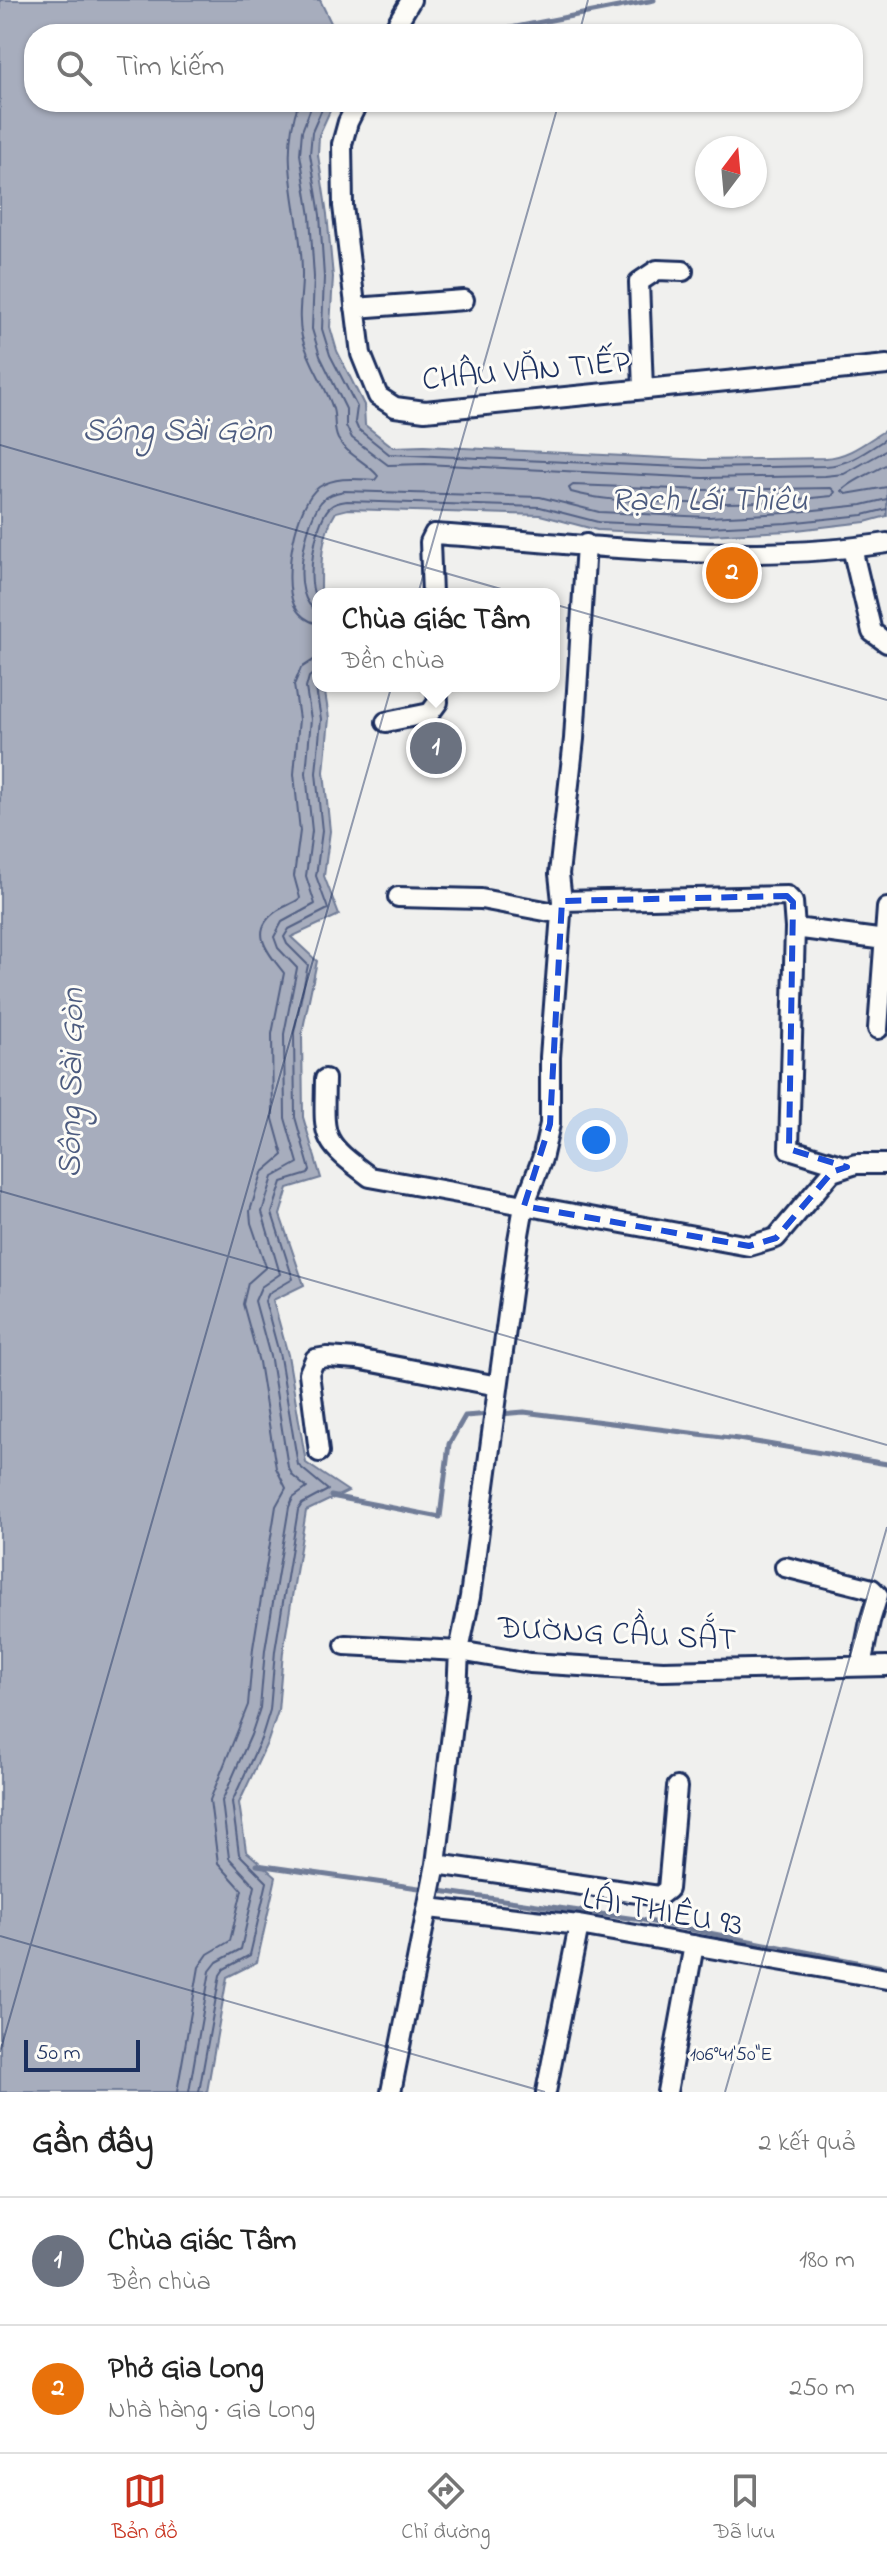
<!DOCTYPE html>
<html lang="vi">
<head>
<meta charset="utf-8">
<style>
  body { margin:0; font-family:"Indie Flower",sans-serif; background:#f6f6f6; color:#222 }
  .compass { position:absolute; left:695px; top:136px; width:72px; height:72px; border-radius:50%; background:#fff; box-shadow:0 2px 6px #0004; rotate:16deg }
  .scale { position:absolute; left:24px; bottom:20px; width:116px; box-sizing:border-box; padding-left:8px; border:4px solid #1b2f5e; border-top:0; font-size:22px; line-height:28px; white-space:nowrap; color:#1b2f5e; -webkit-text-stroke:6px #fdfcf7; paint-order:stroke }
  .you { position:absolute; left:596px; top:1140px; width:28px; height:28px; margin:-20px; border:6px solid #fff; border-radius:50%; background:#1a73e8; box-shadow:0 0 0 12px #1a73e833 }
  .badge { display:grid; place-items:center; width:52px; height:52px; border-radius:50%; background:#c8321e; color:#fff; font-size:26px; font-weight:700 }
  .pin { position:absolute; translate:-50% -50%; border:4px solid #fff; box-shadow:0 2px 8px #0006 }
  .popup { position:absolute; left:312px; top:588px; width:248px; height:104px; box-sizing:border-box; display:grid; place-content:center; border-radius:16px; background:#fff; filter:drop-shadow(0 2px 6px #0005); font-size:26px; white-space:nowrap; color:#767676 }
  .popup b { font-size:30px; color:#222 }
  .popup::after { content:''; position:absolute; left:50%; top:100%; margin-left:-16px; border:16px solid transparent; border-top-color:#fff }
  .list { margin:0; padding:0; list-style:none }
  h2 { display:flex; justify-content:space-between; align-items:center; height:104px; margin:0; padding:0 32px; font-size:34px }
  h2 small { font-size:26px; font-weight:400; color:#767676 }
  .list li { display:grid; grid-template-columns:52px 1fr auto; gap:24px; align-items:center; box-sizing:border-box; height:128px; padding:0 32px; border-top:2px solid #e0e0e0 }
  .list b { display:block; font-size:30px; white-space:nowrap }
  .list p { margin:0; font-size:26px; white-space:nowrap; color:#767676 }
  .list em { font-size:26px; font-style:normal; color:#767676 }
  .icon { flex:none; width:44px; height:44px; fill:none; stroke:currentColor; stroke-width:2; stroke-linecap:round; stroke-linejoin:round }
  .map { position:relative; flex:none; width:887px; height:2092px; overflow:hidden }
  .search { position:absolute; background:#fff; box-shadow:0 2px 6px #0004; left:24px; right:24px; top:24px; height:88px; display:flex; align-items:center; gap:20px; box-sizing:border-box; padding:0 28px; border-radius:32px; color:#767676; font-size:30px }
  .sheet { height:360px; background:#fff }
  nav { display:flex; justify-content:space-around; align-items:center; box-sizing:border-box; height:112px; border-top:2px solid #e0e0e0; background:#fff; font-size:22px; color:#767676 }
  nav a { display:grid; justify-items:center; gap:4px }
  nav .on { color:#c8321e }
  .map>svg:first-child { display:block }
  .water { fill:#a7adbd; stroke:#6f7b97; stroke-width:2 }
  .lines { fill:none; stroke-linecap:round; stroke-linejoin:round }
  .shore { stroke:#536184; stroke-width:2 }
  .stream { stroke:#6f7b97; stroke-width:5 }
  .minor-casing { stroke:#1b2f5e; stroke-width:24 }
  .minor { stroke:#fdfcf7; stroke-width:18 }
  .marked { fill:none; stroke:#1d4ed8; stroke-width:6; stroke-dasharray:16 10; stroke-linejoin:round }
  .ticks { fill:none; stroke:#1b2f5e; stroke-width:2; stroke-opacity:0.45 }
  .labels { text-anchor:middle; stroke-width:6; stroke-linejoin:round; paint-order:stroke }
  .street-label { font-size:32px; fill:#1b2f5e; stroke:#fdfcf7 }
  .water-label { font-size:34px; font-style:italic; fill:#4c5b7f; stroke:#fdfcf7 }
  .ticks-label { font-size:20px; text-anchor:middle; fill:#1b2f5e; stroke:#fdfcf7; stroke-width:6; stroke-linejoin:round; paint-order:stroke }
</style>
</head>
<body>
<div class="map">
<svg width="887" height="2092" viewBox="0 0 887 2092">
  <rect width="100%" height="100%" fill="#f0f0ee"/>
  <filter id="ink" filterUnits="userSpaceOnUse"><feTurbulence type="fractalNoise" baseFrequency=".0125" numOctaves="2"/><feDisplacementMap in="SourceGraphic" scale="16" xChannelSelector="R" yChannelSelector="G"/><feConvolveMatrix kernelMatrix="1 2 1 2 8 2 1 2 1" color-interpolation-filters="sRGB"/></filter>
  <g filter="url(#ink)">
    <path class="water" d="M0,0H320L332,25L355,34H34V102H334L319,135L318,155L327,214L333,277L330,327L337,351L364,405L365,425L393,447L424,446L704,460L825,458C849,457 867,441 887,429V516L865,522L788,531L708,535L597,530L540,515L348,509L336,512C320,537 321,565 321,594H318V686H324L329,718L324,772L330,831L324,876L339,915L291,937L317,961L302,1033L303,1117L321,1178L288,1188L280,1215L304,1285L273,1300L288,1355L306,1463L348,1491L306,1511L283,1652L278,1711L268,1741L239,1803L246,1851L276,1877L257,1962L227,1977L207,2092H0Z"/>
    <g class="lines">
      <path class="shore" d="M299,102C276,163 303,214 302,276C302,297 297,316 302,337C309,365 326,385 333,409C336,419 333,429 338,439C347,455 367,462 378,476L375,480C356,479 336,476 319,487C295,504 282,579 294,605C299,616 307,621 318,624
        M313,102L302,131L300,154L310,216L314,277L312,329L320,356L346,409V426L352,438L388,465L425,464L703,478L825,476L844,474L887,450
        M325,102L312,132L310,154L320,215L324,277L322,329L330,355L357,407L355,422L358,429L389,454L704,468L825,466C849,465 867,451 887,438
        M887,464C873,473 852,480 842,491L846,494L887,487
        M573,485L703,490L831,488L835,492L832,496C773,503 716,505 657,502C628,501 600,500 571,492L569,488Z
        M318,601C304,585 315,523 329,508C334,503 340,502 347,501L540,507L598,522L708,527L787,523L863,515L887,509
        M318,611C288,599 305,522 321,502C327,495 335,493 344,491L540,497L599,512L708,517L786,513L862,505L887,499
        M177,2092L199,1967L208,1954L230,1941L242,1890L218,1863L210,1800L248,1705L253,1648L276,1506L286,1488L276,1468L259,1362L243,1304L248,1283L266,1267L251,1223L250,1211L262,1173L283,1155L273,1119L272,1034L284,973C269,954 247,931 277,911C284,906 293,904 300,898L294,876L300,831L294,774L299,719L294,685L301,668L318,657
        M189,2092L210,1971L217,1962L241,1949L255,1886L229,1858L222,1801L251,1735L260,1708L265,1650L289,1507L293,1498L307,1488L293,1476L288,1467L271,1360L255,1301L261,1287L280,1274L262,1212L273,1177L298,1163L285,1118L284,1034L297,968L278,948L274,937L282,922L315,904L306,876L312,831L306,773L311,719L306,688L309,677L318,670
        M199,2092L220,1975L224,1969L250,1955L267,1882L239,1854L232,1802L261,1739L270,1710L275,1651L298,1510L302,1504L328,1490L298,1465L280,1357L265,1301L269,1293L293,1279L272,1213L282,1182L308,1174L310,1170L295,1117L294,1033L308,965L287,944L284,937L289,929L328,909L316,876L322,831L316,773L321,719L316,689L318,682"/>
      <path class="stream" d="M480,34L654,0
        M500,1414L524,1412L738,1439L887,1464
        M331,1496L440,1517L449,1444L465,1416L490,1414
        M257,1865L643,1920L887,1968"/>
      <g class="minor-casing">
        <path id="minor" d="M391,34L411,0
          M358,102L348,122L342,144L343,206L361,354L378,396L395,407L425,411L887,365
          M355,308L464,300
          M643,389L639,282L657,270L683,271
          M852,548L872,632L887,643
          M432,594L430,542L434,534C585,544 737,566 887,543
          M386,722L430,713L438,702L437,686
          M398,897L481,899L561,914
          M562,901L787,896L793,902L795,928L789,1149L847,1167L856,1164H887
          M795,928L885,940
          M878,1029L887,908
          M325,1079C324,1139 320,1140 370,1177L749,1246L776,1238L832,1172L847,1167
          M319,1452L309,1373L315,1359L327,1357L357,1359L498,1386
          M785,1567L872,1589L878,1595L870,1621L861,1666
          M345,1645L459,1651L530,1663L663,1671L887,1666
          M436,1864L659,1896L668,1889L677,1787
          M429,1908L579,1925L887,1979
          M391,2092L436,1864L457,1693L459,1651L470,1597L518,1240L524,1206L542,1159L550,1124V1057L562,901L559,874L574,739L586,544
          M546,2092L579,1925
          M667,2092L694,1945"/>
      </g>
      <use href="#minor" class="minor"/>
    </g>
  </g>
  <path class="marked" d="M787,896L793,902L789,1149L847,1167L832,1172L776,1238L749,1246L524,1206L550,1124L562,901Z"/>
  <path class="ticks" d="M579,34L588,0M0,445L887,700M0,1191L887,1445M0,1936L545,2092M0,2052L559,102M725,2092L887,1527"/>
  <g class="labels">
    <g class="street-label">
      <text transform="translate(526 369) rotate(-5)" y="11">CHÂU VĂN TIẾP</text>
      <text transform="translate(617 1632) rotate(3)" y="11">ĐƯỜNG CẦU SẮT</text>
      <text transform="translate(663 1910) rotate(10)" y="11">LÁI THIÊU 93</text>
    </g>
    <g class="water-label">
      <text x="177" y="440">Sông Sài Gòn</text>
      <text x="709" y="510">Rạch Lái Thiêu</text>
      <text transform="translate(69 1083) rotate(-89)" y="12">Sông Sài Gòn</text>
    </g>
  </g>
  <g class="ticks-label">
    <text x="731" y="2060">106°41'50"E</text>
  </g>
</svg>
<svg class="compass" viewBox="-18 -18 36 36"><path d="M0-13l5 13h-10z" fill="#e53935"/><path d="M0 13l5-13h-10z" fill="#767676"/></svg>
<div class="scale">50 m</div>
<div class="you"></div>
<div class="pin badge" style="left:436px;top:748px;background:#6b7280">1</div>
<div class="popup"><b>Chùa Giác Tâm</b>Đền chùa</div>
<div class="pin badge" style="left:732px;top:573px;background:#e8710a">2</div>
<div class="search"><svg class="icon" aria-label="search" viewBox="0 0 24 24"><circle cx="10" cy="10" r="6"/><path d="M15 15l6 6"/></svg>Tìm kiếm</div>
</div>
<section class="sheet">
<h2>Gần đây<small>2 kết quả</small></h2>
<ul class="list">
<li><span class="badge" style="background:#6b7280">1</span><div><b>Chùa Giác Tâm</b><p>Đền chùa</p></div><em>180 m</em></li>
<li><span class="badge" style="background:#e8710a">2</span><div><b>Phở Gia Long</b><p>Nhà hàng · Gia Long</p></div><em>250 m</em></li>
</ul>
</section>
<nav>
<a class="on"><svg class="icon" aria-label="map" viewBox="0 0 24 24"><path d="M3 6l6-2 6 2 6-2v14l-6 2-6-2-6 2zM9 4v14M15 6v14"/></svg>Bản đồ</a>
<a><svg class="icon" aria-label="directions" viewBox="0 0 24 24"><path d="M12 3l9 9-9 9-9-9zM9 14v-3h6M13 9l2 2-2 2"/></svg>Chỉ đường</a>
<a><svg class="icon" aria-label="saved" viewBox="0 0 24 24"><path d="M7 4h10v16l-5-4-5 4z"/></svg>Đã lưu</a>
</nav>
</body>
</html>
